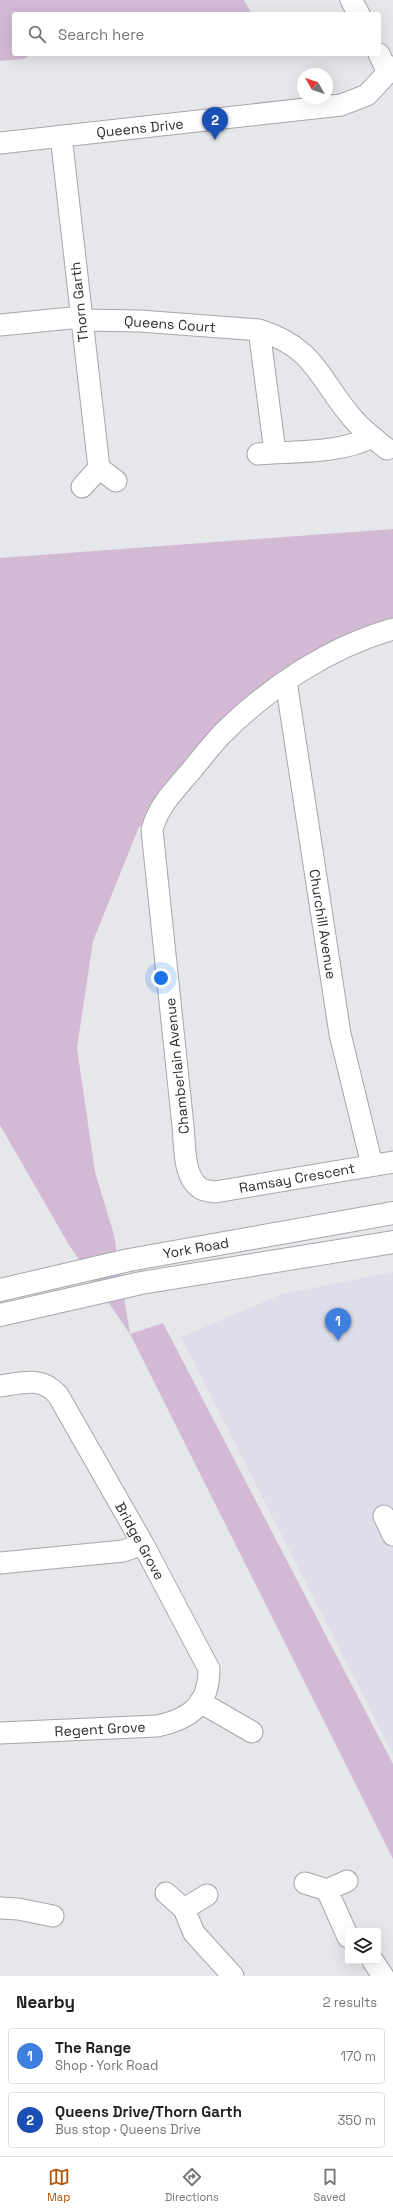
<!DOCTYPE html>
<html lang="en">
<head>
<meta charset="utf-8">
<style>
  body { margin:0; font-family:"Space Grotesk",sans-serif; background:#f2f2f2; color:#202124 }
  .controls { position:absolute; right:12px; bottom:12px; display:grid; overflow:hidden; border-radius:4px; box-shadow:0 4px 16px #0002 }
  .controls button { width:36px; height:36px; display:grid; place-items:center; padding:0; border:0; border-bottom:1px solid #e0e0e0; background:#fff; color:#202124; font:20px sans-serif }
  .compass { position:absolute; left:297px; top:68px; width:36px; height:36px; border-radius:50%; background:#fff; box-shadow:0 4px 16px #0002; rotate:310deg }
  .you { position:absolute; left:161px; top:978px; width:14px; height:14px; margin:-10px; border:3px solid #fff; border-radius:50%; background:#1a73e8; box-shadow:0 0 0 6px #1a73e833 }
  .badge { display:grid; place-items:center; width:26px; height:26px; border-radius:50%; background:#b45309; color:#fff; font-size:13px; font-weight:700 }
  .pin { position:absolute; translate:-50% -33px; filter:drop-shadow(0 1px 2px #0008) }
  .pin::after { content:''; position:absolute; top:21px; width:14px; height:12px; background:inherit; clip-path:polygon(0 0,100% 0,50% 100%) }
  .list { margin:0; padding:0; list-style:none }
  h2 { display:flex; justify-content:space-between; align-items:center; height:52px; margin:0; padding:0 16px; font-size:17px }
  h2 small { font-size:13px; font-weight:400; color:#757577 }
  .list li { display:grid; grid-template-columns:26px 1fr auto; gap:12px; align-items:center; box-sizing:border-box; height:56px; margin:0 8px 8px; padding:0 8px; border:1px solid #e0e0e0; border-radius:4px }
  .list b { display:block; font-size:15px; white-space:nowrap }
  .list p { margin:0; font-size:13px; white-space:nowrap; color:#757577 }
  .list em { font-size:13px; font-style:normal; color:#757577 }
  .icon { flex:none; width:22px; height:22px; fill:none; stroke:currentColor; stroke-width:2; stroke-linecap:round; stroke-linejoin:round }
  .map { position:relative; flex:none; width:393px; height:1976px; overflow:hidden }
  .search { position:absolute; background:#fff; box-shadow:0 4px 16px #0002; left:12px; right:12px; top:12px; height:44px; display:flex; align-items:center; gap:10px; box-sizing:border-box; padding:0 14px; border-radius:4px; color:#757577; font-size:15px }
  .sheet { height:180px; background:#fff }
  nav { display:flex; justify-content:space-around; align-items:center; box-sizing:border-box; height:56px; border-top:1px solid #e0e0e0; background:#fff; font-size:11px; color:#757577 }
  nav a { display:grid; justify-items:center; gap:2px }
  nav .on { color:#b45309 }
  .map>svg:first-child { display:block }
  .built { fill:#dedeea }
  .green { fill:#d3bad4 }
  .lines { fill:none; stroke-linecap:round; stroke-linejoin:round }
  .minor-casing { stroke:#a6a6ab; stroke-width:23 }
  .highway-casing { stroke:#a6a6ab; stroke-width:24 }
  .minor { stroke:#fff; stroke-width:21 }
  .highway { stroke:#fff; stroke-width:22 }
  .labels { text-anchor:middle; stroke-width:3; stroke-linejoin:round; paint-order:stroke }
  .street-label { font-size:14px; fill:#2d2d2f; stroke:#fff }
</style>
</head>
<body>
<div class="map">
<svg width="393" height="1976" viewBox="0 0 393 1976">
  <rect width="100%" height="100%" fill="#e6e7eb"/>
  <path class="built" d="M393,1272V1754L181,1337L282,1294Z"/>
  <path class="green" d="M0,0H244L252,14H14V54H31L24,59L0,61Z
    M393,529V632L286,681L155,816L139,827L93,941L77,1048L95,1172L114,1235L130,1334L163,1323L393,1764V1859L130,1334L69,1245L0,1125V558Z"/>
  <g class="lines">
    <g class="minor-casing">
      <path id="minor" d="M351,0L359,14
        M379,54L388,73
        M61,136L99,468
        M0,143L341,105L367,95L393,67
        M81,320L140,321L259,330C317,348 319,381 355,421C364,431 376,440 387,449
        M0,325L81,317
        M259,330L275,452
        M258,454C295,451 338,454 372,437
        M82,487L99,468L116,481
        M393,629C329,647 268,688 221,735C210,747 200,760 190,772C175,790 158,806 152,830L183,1126C185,1145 183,1177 200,1188C204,1191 210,1191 215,1192L393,1162
        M286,681L340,1034L372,1165
        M0,1386C23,1383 42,1376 58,1395L143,1544L209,1669C209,1705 190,1719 157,1726L0,1733
        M384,1516L393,1535
        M0,1563L123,1551L143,1544
        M200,1702L252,1732
        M305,1883L327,1890L347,1881
        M327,1890L348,1937
        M166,1893L184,1909L194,1933L233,1976
        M0,1908L18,1909L53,1916
        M184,1909L207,1895
        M373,1961L383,1976"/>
    </g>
    <g class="highway-casing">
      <path id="highway" d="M0,1290L129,1260L393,1213
        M0,1315L141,1283L393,1242"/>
    </g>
    <use href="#minor" class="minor"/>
    <use href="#highway" class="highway"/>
  </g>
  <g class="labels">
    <g class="street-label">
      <text transform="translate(140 128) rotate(-6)" y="5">Queens Drive</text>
      <text transform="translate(79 302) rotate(-96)" y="5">Thorn Garth</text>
      <text transform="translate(170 324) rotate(4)" y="5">Queens Court</text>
      <text transform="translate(323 924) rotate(81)" y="5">Churchill Avenue</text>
      <text transform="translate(177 1066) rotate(-96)" y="5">Chamberlain Avenue</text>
      <text transform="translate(297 1178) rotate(-10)" y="5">Ramsay Crescent</text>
      <text transform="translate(196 1248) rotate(-10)" y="5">York Road</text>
      <text transform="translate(140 1541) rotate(61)" y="5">Bridge Grove</text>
      <text transform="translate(100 1729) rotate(-3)" y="5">Regent Grove</text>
    </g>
  </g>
</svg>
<div class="controls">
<button><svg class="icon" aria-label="layers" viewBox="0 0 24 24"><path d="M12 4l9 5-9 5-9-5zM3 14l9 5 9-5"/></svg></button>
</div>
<svg class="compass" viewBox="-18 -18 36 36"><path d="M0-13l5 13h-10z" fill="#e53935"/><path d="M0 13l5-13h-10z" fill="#757577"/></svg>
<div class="you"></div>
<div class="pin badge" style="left:338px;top:1341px;background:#3f7fe0">1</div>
<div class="pin badge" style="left:215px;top:140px;background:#1a4fb4">2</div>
<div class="search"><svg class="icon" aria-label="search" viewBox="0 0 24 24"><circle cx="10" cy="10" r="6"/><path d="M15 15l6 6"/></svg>Search here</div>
</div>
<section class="sheet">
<h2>Nearby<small>2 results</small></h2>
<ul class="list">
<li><span class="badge" style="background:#3f7fe0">1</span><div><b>The Range</b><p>Shop · York Road</p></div><em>170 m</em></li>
<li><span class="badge" style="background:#1a4fb4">2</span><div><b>Queens Drive/Thorn Garth</b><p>Bus stop · Queens Drive</p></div><em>350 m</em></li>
</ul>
</section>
<nav>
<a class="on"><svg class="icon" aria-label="map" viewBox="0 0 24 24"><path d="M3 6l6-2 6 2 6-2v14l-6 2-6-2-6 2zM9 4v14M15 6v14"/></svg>Map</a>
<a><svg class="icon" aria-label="directions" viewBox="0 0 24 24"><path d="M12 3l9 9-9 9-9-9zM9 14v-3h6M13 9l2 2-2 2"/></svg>Directions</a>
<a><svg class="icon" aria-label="saved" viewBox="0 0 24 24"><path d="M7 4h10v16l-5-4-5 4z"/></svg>Saved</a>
</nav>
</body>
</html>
